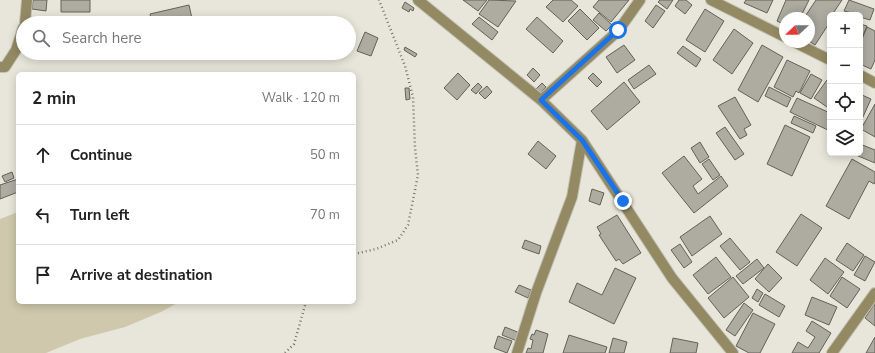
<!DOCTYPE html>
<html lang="en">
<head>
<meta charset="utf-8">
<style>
  body { margin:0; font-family:"Nunito Sans",sans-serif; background:#f6f6f6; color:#222 }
  .controls { position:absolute; right:12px; top:12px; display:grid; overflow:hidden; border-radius:6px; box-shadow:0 2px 10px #0003 }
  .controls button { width:36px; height:36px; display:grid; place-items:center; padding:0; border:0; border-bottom:1px solid #e0e0e0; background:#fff; color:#222; font:20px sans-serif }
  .compass { position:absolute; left:779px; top:12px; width:36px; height:36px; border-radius:50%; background:#fff; box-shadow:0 2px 10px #0003; rotate:248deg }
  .stop { position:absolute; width:12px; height:12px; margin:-9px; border:3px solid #1a73e8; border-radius:50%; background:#fff }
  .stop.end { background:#1a73e8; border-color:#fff; box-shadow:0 1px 4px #0008 }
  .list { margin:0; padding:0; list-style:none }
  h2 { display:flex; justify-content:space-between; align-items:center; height:52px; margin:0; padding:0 16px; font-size:17px }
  h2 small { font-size:13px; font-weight:400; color:#767676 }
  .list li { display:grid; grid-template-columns:26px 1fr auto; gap:12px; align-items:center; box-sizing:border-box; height:60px; padding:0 16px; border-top:1px solid #e0e0e0 }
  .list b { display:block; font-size:15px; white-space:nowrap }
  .list em { font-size:13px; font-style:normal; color:#767676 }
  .icon { flex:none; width:22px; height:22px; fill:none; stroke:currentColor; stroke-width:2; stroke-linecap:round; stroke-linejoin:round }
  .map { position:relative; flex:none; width:875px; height:353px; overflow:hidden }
  .search { position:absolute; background:#fff; box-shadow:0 2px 10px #0003; left:16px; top:16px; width:340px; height:44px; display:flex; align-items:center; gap:10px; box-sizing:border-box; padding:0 14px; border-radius:22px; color:#767676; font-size:15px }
  .panel { position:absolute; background:#fff; box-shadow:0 2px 10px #0003; left:16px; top:72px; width:340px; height:232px; border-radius:6px }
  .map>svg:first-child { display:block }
  .green { fill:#cfc8ac }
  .building { fill:#aeaca1; stroke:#646258 }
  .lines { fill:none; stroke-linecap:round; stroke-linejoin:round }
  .minor-casing { stroke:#c3c1b6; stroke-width:12 }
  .path { stroke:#76756d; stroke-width:2.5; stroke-dasharray:1 3; stroke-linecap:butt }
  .minor { stroke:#938a63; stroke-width:10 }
  .route { stroke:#1a73e8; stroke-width:5 }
</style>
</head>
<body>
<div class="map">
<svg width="875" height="353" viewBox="0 0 875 353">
  <rect width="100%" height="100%" fill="#e8e6da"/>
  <path class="green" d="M18,212V302H179L161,312L125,327L80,339L46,353H0V219Z"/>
  <path class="building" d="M33,0H47L46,11L32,9Z
    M61,0H90V12H61Z
    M463,0H487L478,11Z
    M489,0L516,1L498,27L479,14Z
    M553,0H571L578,6L563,22L546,7Z
    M599,0H629L611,22L593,7Z
    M660,0H673L667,9L658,2Z
    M679,0H686L692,5L685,14L675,6Z
    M746,0H773L767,13L744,3Z
    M786,0H809L800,18H785V25L777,21Z
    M816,0H842L834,12L836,13L835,15H830V22L815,45L809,41V18H804Z
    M849,0L874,9L870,20L860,17V15L844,11Z
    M405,2L414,8L413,11L410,9L409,12L402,8Z
    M189,5L193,23H152L150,14Z
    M656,5L665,11L653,28L645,21Z
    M580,9L599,28L587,40L568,21Z
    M705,9L724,21L705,52L686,40Z
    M599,13L612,25L606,31L593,20Z
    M479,17L498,32L492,40L472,24Z
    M537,17L563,41L553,53L526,29Z
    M860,24L867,26L862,38L860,37Z
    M867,27L875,31V60L871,69L860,64V44Z
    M734,29L753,43L732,74L713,60Z
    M365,32L378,38L371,56L357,51Z
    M624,45L635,60L617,73L606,57Z
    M762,45L783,57L758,102L738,90Z
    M683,46L701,59L696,67L677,53Z
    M405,47L417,54L415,57L404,50Z
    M787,60L810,71L799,93L796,91L793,97L774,87Z
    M649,65L656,74L634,89L628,80Z
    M533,68L540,75L534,82L527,75Z
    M458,73L470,85L457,100L444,88Z
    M593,73L602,82L597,87L588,78Z
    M811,74L822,80L811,99L800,93Z
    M827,80L830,82V109L814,98Z
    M624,82L640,102L607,130L591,111Z
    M478,83L482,87L476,94L471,90Z
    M542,83L546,87L539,94L535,90Z
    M487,86L492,92L485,99L479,93Z
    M769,87L791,98L787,107L765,96Z
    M405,88H409L410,99L406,100Z
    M862,95L871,99L862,119L860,118V99Z
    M735,97L751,125L744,129L747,135L740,139L718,106Z
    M797,98L830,113V131L790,112Z
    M875,104V137L861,129Z
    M794,116L816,126L813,133L791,123Z
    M785,125L810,137L792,176L767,164Z
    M725,127L744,154L735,160L716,133Z
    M538,141L556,156L546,169L528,154Z
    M700,142L709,157L700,163L691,148Z
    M860,144L875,150V163L851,153H860Z
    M684,156L702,179L693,186L698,194L721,176L728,186L694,213L662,173Z
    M709,159L720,175L713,180L702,164Z
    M852,159L875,172V182L874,184L869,181L849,219L826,206Z
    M12,172L14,178L5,182L2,176Z
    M18,179V192L0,199V185Z
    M592,189L604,193L600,205L589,201Z
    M801,214L822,228L797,266L776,252Z
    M617,215L641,253L623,264L619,259L616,261L599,235L601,234L597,227Z
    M710,216L722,234L692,256L680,237Z
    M730,238L750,262L740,270L720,246Z
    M525,240L541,246L539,254L522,248Z
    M847,243L864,255L853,271L836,260Z
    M680,244L692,262L684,268L671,250Z
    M865,256L875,262L865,281L854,275Z
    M716,257L731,277L708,294L693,275Z
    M825,258L844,272L828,294L810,280Z
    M757,259L764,268L743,284L736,276Z
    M768,264L782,278L769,292L755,279Z
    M615,268L636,278L614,324L569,302L577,283L602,295Z
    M733,277L749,297L724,318L708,298Z
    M842,277L860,289L847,308L830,296Z
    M519,285L531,290L528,298L515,292Z
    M757,289L763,293L758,302L752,298Z
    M765,294L785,306L779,317L759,305Z
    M812,297L837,307L829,325L805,315Z
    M744,303L753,310L735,336L726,330Z
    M875,303V326L865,318Z
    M753,313L775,324L760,353H749L736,346Z
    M812,321L831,333L819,353H792L798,342L808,348L815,337L806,331Z
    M505,327L520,333L517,341L502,335Z
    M536,330L548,334L543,353H526L528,348L531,349L533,340L530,339L532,334L534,335Z
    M569,335L607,347L605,353H563Z
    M498,336L512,341L507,353L494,348Z
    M875,337V353H866Z
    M613,338L627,342L624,353H609Z
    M673,338L698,343L696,353H670Z"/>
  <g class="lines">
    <g class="minor-casing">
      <path id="minor" d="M418,0L541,100L582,140L672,278L733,353
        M711,0L785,37
        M25,23L27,0
        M794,42L830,60
        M0,67H5L16,50L23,28
        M860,75L875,83
        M541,100L618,31L640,0
        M517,353L536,293L572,197L582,140
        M832,353L875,293"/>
    </g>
    <path class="path" d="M354,254L376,249L398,240L408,225L418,175L415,148L413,97L405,66L379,0
      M285,353L294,344L306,302"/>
    <use href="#minor" class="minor"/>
  </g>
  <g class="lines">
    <path class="route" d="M618,30L541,100L582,140L623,201"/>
  </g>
</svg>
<div class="controls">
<button>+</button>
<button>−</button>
<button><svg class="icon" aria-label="locate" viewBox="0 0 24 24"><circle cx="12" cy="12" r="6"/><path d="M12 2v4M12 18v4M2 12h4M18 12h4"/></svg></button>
<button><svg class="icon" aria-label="layers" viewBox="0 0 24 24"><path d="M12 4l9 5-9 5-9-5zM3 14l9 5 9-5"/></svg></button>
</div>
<svg class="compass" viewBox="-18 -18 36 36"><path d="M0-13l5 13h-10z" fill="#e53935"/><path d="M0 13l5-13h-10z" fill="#767676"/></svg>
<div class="stop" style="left:618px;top:30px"></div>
<div class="stop end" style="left:623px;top:201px"></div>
<div class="search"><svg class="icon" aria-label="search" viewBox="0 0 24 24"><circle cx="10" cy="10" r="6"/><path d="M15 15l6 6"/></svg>Search here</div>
<section class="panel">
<h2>2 min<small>Walk · 120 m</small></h2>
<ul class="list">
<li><svg class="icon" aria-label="ahead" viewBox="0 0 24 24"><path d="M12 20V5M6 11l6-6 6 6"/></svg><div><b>Continue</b></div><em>50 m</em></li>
<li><svg class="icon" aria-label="left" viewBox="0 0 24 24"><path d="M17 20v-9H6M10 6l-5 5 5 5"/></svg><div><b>Turn left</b></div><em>70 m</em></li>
<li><svg class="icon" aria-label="arrive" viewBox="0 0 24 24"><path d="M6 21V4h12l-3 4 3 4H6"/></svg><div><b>Arrive at destination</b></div></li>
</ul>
</section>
</div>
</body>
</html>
